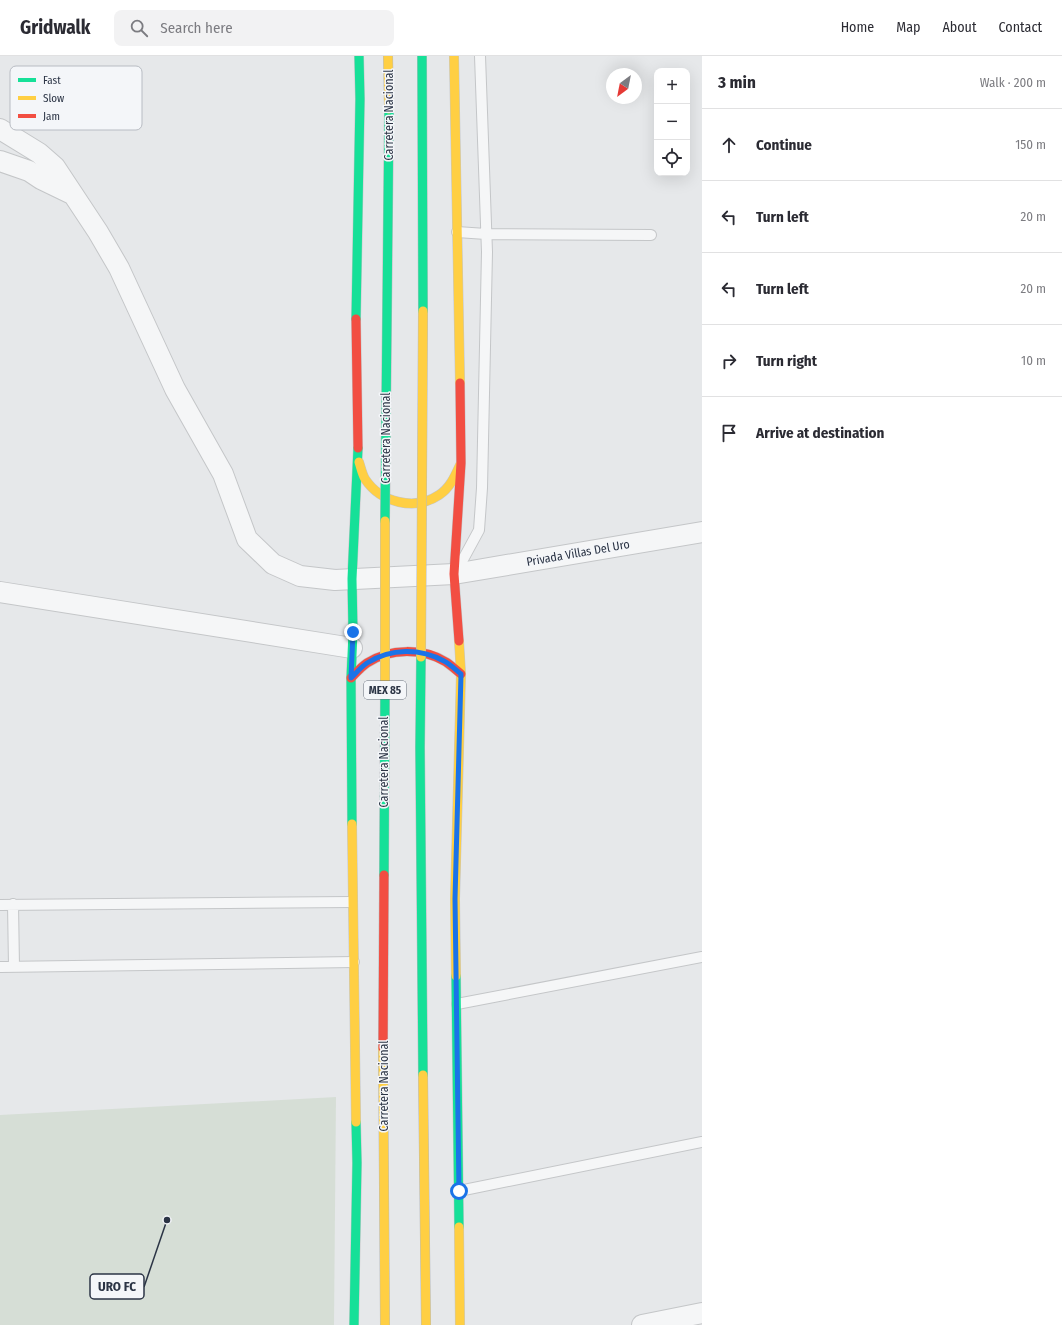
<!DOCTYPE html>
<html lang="en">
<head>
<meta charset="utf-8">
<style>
  body { margin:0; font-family:"Fira Sans Condensed",sans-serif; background:#f2f2f3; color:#2b2b33 }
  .controls { position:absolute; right:12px; top:12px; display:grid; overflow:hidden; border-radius:8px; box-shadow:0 4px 16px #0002 }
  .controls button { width:36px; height:36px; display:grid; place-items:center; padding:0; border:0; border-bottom:1px solid #e1e1e2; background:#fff; color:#2b2b33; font:20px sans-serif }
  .compass { position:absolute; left:606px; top:12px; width:36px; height:36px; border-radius:50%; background:#fff; box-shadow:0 4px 16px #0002; rotate:212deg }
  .stop { position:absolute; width:12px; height:12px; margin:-9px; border:3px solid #1a73e8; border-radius:50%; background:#fff }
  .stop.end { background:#1a73e8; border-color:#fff; box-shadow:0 1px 4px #0008 }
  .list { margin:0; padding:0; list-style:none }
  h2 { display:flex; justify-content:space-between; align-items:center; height:52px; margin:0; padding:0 16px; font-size:17px }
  h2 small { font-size:13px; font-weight:400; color:#7c7c81 }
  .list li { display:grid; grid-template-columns:26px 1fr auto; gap:12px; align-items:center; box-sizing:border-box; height:72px; padding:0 16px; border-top:1px solid #e1e1e2 }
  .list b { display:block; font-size:15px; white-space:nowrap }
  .list em { font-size:13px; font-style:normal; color:#7c7c81 }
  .icon { flex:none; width:22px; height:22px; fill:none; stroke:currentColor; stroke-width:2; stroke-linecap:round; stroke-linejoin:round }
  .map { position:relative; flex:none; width:702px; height:1269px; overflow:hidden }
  header { display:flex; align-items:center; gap:24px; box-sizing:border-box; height:56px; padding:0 20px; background:#fff; border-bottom:1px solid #e1e1e2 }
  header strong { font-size:19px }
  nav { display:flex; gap:22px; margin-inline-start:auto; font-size:14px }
  .search { width:280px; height:36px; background:#f2f2f3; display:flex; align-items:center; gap:10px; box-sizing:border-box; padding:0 14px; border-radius:8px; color:#7c7c81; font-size:15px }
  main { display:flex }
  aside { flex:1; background:#fff }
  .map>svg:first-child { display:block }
  .green { fill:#d6ded6 }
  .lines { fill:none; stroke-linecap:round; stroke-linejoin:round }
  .lane-casing { stroke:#c4c6c8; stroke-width:12 }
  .street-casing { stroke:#c4c6c8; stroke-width:22 }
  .fast-casing { stroke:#c4c6c8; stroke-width:10 }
  .slow-casing { stroke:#c4c6c8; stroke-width:10 }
  .jam-casing { stroke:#c4c6c8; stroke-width:10 }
  .lane { stroke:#f5f6f7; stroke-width:10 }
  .street { stroke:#f5f6f7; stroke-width:20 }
  .fast { stroke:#16e098; stroke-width:9 }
  .slow { stroke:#ffcf43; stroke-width:9 }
  .jam { stroke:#f24e42; stroke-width:9 }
  .fast-bridge-casing { stroke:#b8bbbf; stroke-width:10; stroke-linecap:butt }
  .slow-bridge-casing { stroke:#b8bbbf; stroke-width:10; stroke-linecap:butt }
  .jam-bridge-casing { stroke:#b8bbbf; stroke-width:10; stroke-linecap:butt }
  .fast-bridge { stroke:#16e098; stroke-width:9 }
  .slow-bridge { stroke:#ffcf43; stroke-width:9 }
  .jam-bridge { stroke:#f24e42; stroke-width:9 }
  .route { stroke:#1a73e8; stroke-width:5 }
  .labels { text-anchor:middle; stroke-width:3; stroke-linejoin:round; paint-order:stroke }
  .shield { fill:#f4f6f9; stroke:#676e7b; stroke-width:1 }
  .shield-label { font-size:11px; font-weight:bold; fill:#2b3445 }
  .street-label { font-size:12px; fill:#2b3445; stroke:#f4f6f9 }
  .key { fill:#f4f6f9; stroke:#b8bcc3; stroke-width:1 }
  .key-label { font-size:11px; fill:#2b3445 }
  .leader { fill:none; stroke:#2b3445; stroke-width:1.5 }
  .callout-dot { fill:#2b3445; stroke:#f4f6f9; stroke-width:1.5 }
  .callout { fill:#f4f6f9; stroke:#2b3445; stroke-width:1.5 }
  .callout-label { font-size:13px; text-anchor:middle; font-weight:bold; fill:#2b3445 }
</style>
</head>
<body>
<header>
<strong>Gridwalk</strong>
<div class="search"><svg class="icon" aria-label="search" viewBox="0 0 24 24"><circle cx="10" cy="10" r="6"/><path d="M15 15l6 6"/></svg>Search here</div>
<nav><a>Home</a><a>Map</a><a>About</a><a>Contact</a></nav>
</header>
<main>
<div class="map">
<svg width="702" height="1269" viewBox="0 0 702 1269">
  <rect width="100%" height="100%" fill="#e6e8ea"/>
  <path class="green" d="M336,1041L334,1269H0V1059Z"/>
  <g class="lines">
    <g class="lane-casing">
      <path id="lane" d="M457,176L486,178L651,179
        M460,509L479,474L482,432L487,196L480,0
        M13,848L14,911
        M0,849L352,846
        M0,911L354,906
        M457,948L702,901
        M459,1135L702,1086"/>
    </g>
    <g class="street-casing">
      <path id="street" d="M0,73L39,97L55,111L98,176L119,212L175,333L223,418L247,483L273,508L300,520L335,524L454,518L702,476
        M0,105L29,115L41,123L72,138
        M0,536L352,592
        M642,1269L702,1257"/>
    </g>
    <g class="fast-casing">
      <path id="fast" d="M356,263L360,43L359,0
        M352,768L351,622L353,576L352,523L358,392
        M456,920L459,1171
        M354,1269L357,1107L356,1066"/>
    </g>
    <g class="slow-casing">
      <path id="slow" d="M454,0L460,327
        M359,406C361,412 362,418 365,423C381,447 415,455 439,439C450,432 455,420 460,409
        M352,768L356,1066
        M456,920L455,843L461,618L459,585
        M459,1171L460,1269"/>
    </g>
    <g class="jam-casing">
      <path id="jam" d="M356,263L358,392
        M459,585L454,518L461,407L460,327
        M351,622C356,617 361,611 367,607C390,592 423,592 446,606C452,610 456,614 461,618"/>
    </g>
    <use href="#lane" class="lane"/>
    <use href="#street" class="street"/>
    <use href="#fast" class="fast"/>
    <use href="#slow" class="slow"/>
    <use href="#jam" class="jam"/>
    <g class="fast-bridge-casing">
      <path id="fast-bridge" d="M422,0L423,255
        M385,465L389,53
        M421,601L420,691L423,1019
        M384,819L385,632"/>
    </g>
    <g class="slow-bridge-casing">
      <path id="slow-bridge" d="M388,0L389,53
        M421,601L423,255
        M385,632V465
        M383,992L385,1269
        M423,1019L426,1269"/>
    </g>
    <g class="jam-bridge-casing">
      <path id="jam-bridge" d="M383,992L384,819"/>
    </g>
    <use href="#fast-bridge" class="fast-bridge"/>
    <use href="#slow-bridge" class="slow-bridge"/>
    <use href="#jam-bridge" class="jam-bridge"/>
  </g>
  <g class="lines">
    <path class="route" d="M353,576L351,622C356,617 361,611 367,607C391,592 420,592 444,605C450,608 456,614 461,618L455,843L459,1135"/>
  </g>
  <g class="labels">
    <rect class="shield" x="364" y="625" width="42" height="18" rx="3"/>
    <g class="shield-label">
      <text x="385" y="638">MEX 85</text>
    </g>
    <g class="street-label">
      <text transform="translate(389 59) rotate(-90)" y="4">Carretera Nacional</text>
      <text transform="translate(386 382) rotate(-90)" y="4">Carretera Nacional</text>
      <text transform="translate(578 497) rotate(-10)" y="4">Privada Villas Del Uro</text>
      <text transform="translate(384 706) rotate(-90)" y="4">Carretera Nacional</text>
      <text transform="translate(384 1030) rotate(-90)" y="4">Carretera Nacional</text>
    </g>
  </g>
  <rect x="10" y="10" width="132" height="64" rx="6" class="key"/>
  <rect x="18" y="22" width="18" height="4" fill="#16e098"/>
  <rect x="18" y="40" width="18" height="4" fill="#ffcf43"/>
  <rect x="18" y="58" width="18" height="4" fill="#f24e42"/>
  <g class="key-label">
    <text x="43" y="28">Fast</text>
    <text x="43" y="46">Slow</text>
    <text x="43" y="64">Jam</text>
  </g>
  <path class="leader" d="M167 1164L144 1231"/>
  <circle class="callout-dot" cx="167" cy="1164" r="4"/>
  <rect class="callout" x="90" y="1218" width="54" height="25" rx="4"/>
  <g class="callout-label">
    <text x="117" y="1235">URO FC</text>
  </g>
</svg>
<div class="controls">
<button>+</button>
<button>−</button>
<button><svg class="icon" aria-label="locate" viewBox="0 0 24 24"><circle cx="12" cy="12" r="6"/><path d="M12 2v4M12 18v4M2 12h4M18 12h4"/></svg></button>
</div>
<svg class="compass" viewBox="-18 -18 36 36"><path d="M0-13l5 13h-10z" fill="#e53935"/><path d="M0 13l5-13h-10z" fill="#7c7c81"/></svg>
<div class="stop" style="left:459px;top:1135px"></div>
<div class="stop end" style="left:353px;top:576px"></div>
</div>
<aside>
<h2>3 min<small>Walk · 200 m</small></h2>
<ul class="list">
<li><svg class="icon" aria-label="ahead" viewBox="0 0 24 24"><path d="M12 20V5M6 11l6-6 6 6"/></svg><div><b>Continue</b></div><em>150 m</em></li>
<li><svg class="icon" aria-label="left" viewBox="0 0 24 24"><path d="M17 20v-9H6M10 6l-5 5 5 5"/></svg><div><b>Turn left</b></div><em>20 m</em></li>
<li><svg class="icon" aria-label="left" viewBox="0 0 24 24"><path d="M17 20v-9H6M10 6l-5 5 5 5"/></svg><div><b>Turn left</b></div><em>20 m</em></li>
<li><svg class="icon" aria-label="right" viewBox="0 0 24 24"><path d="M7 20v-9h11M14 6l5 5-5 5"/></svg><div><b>Turn right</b></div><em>10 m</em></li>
<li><svg class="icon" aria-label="arrive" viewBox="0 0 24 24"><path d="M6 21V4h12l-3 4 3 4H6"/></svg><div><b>Arrive at destination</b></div></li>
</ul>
</aside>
</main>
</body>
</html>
